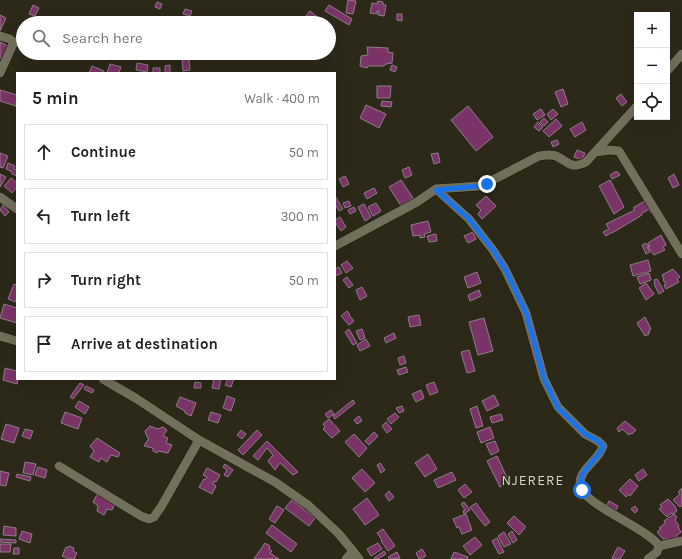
<!DOCTYPE html>
<html lang="en">
<head>
<meta charset="utf-8">
<style>
  body { margin:0; font-family:Karla,sans-serif; background:#f2f2f2; color:#222 }
  .controls { position:absolute; right:12px; top:12px; display:grid; overflow:hidden; border-radius:0px; box-shadow:0 4px 16px #0002 }
  .controls button { width:36px; height:36px; display:grid; place-items:center; padding:0; border:0; border-bottom:1px solid #e0e0e0; background:#fff; color:#222; font:20px sans-serif }
  .stop { position:absolute; width:12px; height:12px; margin:-9px; border:3px solid #1a73e8; border-radius:50%; background:#fff }
  .stop.end { background:#1a73e8; border-color:#fff; box-shadow:0 1px 4px #0008 }
  .list { margin:0; padding:0; list-style:none }
  h2 { display:flex; justify-content:space-between; align-items:center; height:52px; margin:0; padding:0 16px; font-size:17px }
  h2 small { font-size:13px; font-weight:400; color:#767676 }
  .list li { display:grid; grid-template-columns:26px 1fr auto; gap:12px; align-items:center; box-sizing:border-box; height:56px; margin:0 8px 8px; padding:0 8px; border:1px solid #e0e0e0; border-radius:0px }
  .list b { display:block; font-size:15px; white-space:nowrap }
  .list em { font-size:13px; font-style:normal; color:#767676 }
  .icon { flex:none; width:22px; height:22px; fill:none; stroke:currentColor; stroke-width:2; stroke-linecap:round; stroke-linejoin:round }
  .map { position:relative; flex:none; width:682px; height:559px; overflow:hidden }
  .search { position:absolute; background:#fff; box-shadow:0 4px 16px #0002; left:16px; top:16px; width:320px; height:44px; display:flex; align-items:center; gap:10px; box-sizing:border-box; padding:0 14px; border-radius:22px; color:#767676; font-size:15px }
  .panel { position:absolute; background:#fff; box-shadow:0 4px 16px #0002; left:16px; top:72px; width:320px; height:308px; border-radius:0px }
  .map>svg:first-child { display:block }
  .building { fill:#7b3468; stroke:#917e8a }
  .lines { fill:none; stroke-linecap:round; stroke-linejoin:round }
  .minor-casing { stroke:#141104; stroke-width:10 }
  .minor { stroke:#726f5c; stroke-width:9 }
  .route { stroke:#1a73e8; stroke-width:5 }
  .labels { text-anchor:middle; stroke-width:3; stroke-linejoin:round; paint-order:stroke }
  .quarter-label { font-size:14px; letter-spacing:1px; fill:#d7d5cb; stroke:#2c2919 }
</style>
</head>
<body>
<div class="map">
<svg width="682" height="559" viewBox="0 0 682 559">
  <rect width="100%" height="100%" fill="#2c2919"/>
  <path class="building" d="M348,0L356,1L353,14L346,13Z
    M378,1L383,2V5H386L384,16L378,15L379,11H377V14L370,13L372,3L377,4Z
    M157,2L162,4L160,9L155,7Z
    M33,5L39,8L35,16L29,14Z
    M329,5L352,19L349,25L325,11Z
    M185,9L192,11L190,16L183,14Z
    M310,11L321,20L318,23H307L303,20Z
    M397,14H402V21L397,20Z
    M0,15L6,18L0,31Z
    M155,17L161,18V23H154Z
    M116,19L124,20V23H115Z
    M0,42L8,46L3,59L0,58Z
    M367,47L388,48V52L393,53L392,63L386,64L384,66H368L367,68L360,66L361,56L368,55Z
    M189,59L190,70L183,71L182,60Z
    M137,63L148,65L147,72L136,70Z
    M110,64L121,67L119,73H107Z
    M170,65V73H165V66Z
    M392,65L397,67L395,72L390,70Z
    M92,66L104,71L103,73H89Z
    M153,68H160V73H153Z
    M377,86H391L390,98H377Z
    M563,89L568,104L561,107L555,92Z
    M0,90L17,95L16,106L0,101Z
    M621,94L627,102L622,106L616,98Z
    M382,101L392,102L391,107L381,106Z
    M366,105L386,114L379,128L360,118Z
    M468,106L493,137L476,151L451,120Z
    M541,109L545,115L537,120L533,114Z
    M553,109L558,114L551,120L547,114Z
    M544,118L548,122L544,126L540,122Z
    M556,119L562,126L549,137L543,131Z
    M538,122L543,127L539,131L534,127Z
    M582,122L586,130L575,137L570,129Z
    M557,140L559,144L553,147L551,142Z
    M577,150L585,153L582,160L574,157Z
    M0,153L8,156L3,168L0,167Z
    M438,153L440,162L434,164L431,154Z
    M8,163L15,166L14,169L17,170V176L12,174V172L6,169Z
    M409,167L412,175L405,178L402,170Z
    M615,172H618L620,175L612,179L610,175Z
    M0,174L6,177L0,187Z
    M674,174L679,185L673,188L668,178Z
    M345,176L349,184L343,187L339,179Z
    M11,178L17,183V187L12,193L4,186Z
    M401,180L413,198L401,206L389,187Z
    M610,180L624,207L614,214L599,186Z
    M374,188L377,193L367,199L364,193Z
    M335,196L343,209L339,211L335,204Z
    M486,196L496,206L482,219L478,214L481,210L476,205Z
    M646,200L654,211L651,213L649,209L641,214L642,215L612,233V232L606,236L603,232L609,229L606,224L635,210L633,208Z
    M349,201L351,206L345,208L343,203Z
    M376,203L381,211L373,216L368,207Z
    M364,204L371,217L365,221L358,207Z
    M3,205L9,212L5,216L0,210Z
    M354,207L356,211L350,214L348,210Z
    M340,217L346,227L341,231L335,222V220Z
    M428,221L431,232L424,234L425,237L420,238V235L413,236L411,225Z
    M473,232L476,239L468,243L464,236Z
    M436,234L437,241L429,242L427,236Z
    M661,235L666,245L663,247L665,250L654,255L648,247L650,246L648,243Z
    M646,243L649,246L647,247L650,252L646,254L642,245Z
    M648,260L651,271L633,276L630,265Z
    M347,261L353,268L346,273L341,265Z
    M339,267L342,273L335,276V269Z
    M673,269L680,277L677,279L679,282L666,289L664,285L666,284L663,280L664,279L662,275Z
    M477,272L481,283L468,288L464,277Z
    M649,273L651,280L640,284L637,277Z
    M347,277L353,285L349,288L343,280Z
    M657,279L664,291L659,294L654,284L655,283L654,280Z
    M646,283L654,294L646,300L639,288Z
    M14,284L17,285V298L15,302L8,299Z
    M362,287L367,296L360,300L356,290Z
    M479,290L481,296L470,301L468,295Z
    M4,304L17,308V323L0,318Z
    M347,311L350,314L349,315L354,321L349,325L341,316Z
    M419,315L421,325L410,327L408,317Z
    M645,317L651,329L649,330L650,332L648,333L649,334L645,336L637,323Z
    M484,318L493,351L478,355L469,322Z
    M349,329L357,343L353,345L345,332Z
    M362,329L365,338L360,340L356,331Z
    M394,333L396,338L386,343L384,338Z
    M366,339L370,346L360,351L357,345Z
    M469,350L475,371L467,373L461,352Z
    M404,356L406,363L400,365L398,358Z
    M406,367L408,372L399,375L397,370Z
    M5,368L17,371V379H18L17,384L3,380Z
    M214,379H221L219,389L212,388Z
    M228,379H234L231,387L225,385Z
    M195,382L201,383V388H194Z
    M434,382L438,392L430,395L426,385Z
    M80,383L84,385L73,399L70,397Z
    M86,386L94,390L92,393L84,389Z
    M421,390L424,398L416,402L412,394Z
    M494,395L499,405L487,411L482,401Z
    M227,396L235,399L231,411L223,408Z
    M180,397L196,403L191,416L185,413V411L176,406Z
    M353,400L355,403L335,419L333,416Z
    M79,401L89,407L85,414L75,407Z
    M402,406L404,411L399,413L396,408Z
    M477,406L483,426L476,428L470,409Z
    M331,410L334,414L328,418L325,414Z
    M65,412L82,418L78,429L61,423Z
    M211,412L221,415L218,423L208,420Z
    M395,413L399,417L391,424L387,419Z
    M501,414L503,420L492,423L490,417Z
    M359,416L362,421L357,424L354,420Z
    M329,419L340,431L332,438L323,429L325,427L323,424Z
    M625,421L636,430L632,434L631,433L629,435L622,429L619,432L617,428Z
    M386,422L392,429L387,433L382,426Z
    M6,424L19,428L14,443L1,439Z
    M150,426L158,429L163,427L167,430L163,436L168,438L166,443L172,445L168,453L158,451L157,453L153,451V448L144,446L149,438L147,437L145,431Z
    M490,427L494,438L481,443L477,432Z
    M25,429L33,431L30,439L22,436Z
    M241,430L246,434L242,439L237,435Z
    M257,430L262,435L243,455L238,450Z
    M374,432L378,436L369,445L365,441Z
    M354,434L367,448L359,457L345,442Z
    M97,438L120,453L118,457L111,455L107,462L101,458L99,462L90,457L94,451L90,446Z
    M267,441L298,472L293,475L280,463L275,470L268,461L273,455L267,448L258,460L253,456Z
    M495,441L499,451L491,455L486,444Z
    M428,454L437,469L425,477L415,463Z
    M497,456L509,482L500,487L487,461Z
    M25,462L36,464L33,475L23,473Z
    M380,463L385,470L381,473L377,465Z
    M225,464L233,470L228,477L224,475L227,470L223,467Z
    M38,467L47,470L45,478L35,475Z
    M207,468L220,475L216,482L214,481L213,484L216,486L212,494L199,487L204,479L205,480L207,477L203,475Z
    M362,469L375,483L365,492L352,478Z
    M643,469L647,475L639,481L635,475Z
    M0,471L9,473L6,486L0,485Z
    M452,472L456,480L438,488L434,480Z
    M17,474L31,477L30,481L16,477Z
    M630,479L638,486L630,496L628,494L626,497L619,490Z
    M465,484L472,492L464,498L458,490Z
    M682,488V505L680,507L673,500L680,494L678,492Z
    M389,491L394,497L389,501L385,495Z
    M98,493L115,503L112,510L107,509L104,515L97,511L98,506L93,502Z
    M367,498L379,515L365,525L353,509Z
    M668,499L675,506L677,511L673,514L671,513L667,517L659,509L662,507L660,505Z
    M292,500L315,518L309,526L285,508Z
    M609,501L618,506L615,512L606,507Z
    M464,502L470,510L464,514L463,511L465,510L461,504Z
    M476,503L490,522L485,526L470,507Z
    M277,506L284,510L275,523L269,519Z
    M635,506L638,510L635,513L631,509Z
    M466,514L472,530L462,534L459,527L457,528L453,519Z
    M674,514L677,517L675,520L679,526L678,527L681,532L676,536L677,538L669,541L667,539H663L657,532L661,529L659,528L665,523L664,521Z
    M514,516L525,526V528L519,535L507,523Z
    M272,525L297,544L291,552L266,533Z
    M4,526L16,528V536L3,535Z
    M383,529L395,546L388,551L381,541L382,540L377,533Z
    M22,531L32,534L30,543L19,539Z
    M512,531L517,540L513,543L508,534Z
    M504,532L511,544L504,547L498,536Z
    M475,537L482,545L470,555L463,546Z
    M497,538L504,552L499,554L492,541Z
    M0,539L16,540V543L0,542Z
    M265,543L270,546L269,549L272,551L270,553L279,559H254Z
    M378,543L382,549L371,556L367,549Z
    M0,544H11L10,552H0Z
    M69,546L74,548L73,551L77,553L74,559H69L62,556L66,547L68,548Z
    M618,547L625,551L620,559H614L612,558Z
    M14,548H19V554H13Z
    M422,549L426,556L419,559L416,553Z
    M384,551L386,554L378,559H375L374,558Z
    M397,552L400,558L389,559L388,557Z
    M454,552L468,557L467,559H451Z"/>
  <g class="lines">
    <g class="minor-casing">
      <path id="minor" d="M0,36L10,39L14,42L0,73
        M667,71L682,54
        M595,152L610,150L619,151L682,254
        M436,189L479,186L487,183L539,156C545,155 551,154 556,156C570,162 570,170 586,162L637,106
        M0,197L17,209
        M335,246L417,202L436,189L469,219L493,250L505,269L526,313L544,379L558,407L585,434L598,441L603,446C599,461 579,468 580,485C581,504 650,529 659,546
        M0,336L17,341
        M103,379L137,399L199,440L275,482L308,505L338,533L353,551L359,559
        M59,466L141,516L149,519L154,517L161,507L199,440
        M659,546L682,541
        M346,559L353,551
        M648,559L657,552L659,546"/>
    </g>
    <use href="#minor" class="minor"/>
  </g>
  <g class="lines">
    <path class="route" d="M487,184L479,186L436,190L469,219L493,250L505,269L526,313L544,379L558,408L585,434L598,441L603,446C598,462 574,471 582,490"/>
  </g>
  <g class="labels">
    <g class="quarter-label">
      <text x="533" y="485">NJERERE</text>
    </g>
  </g>
</svg>
<div class="controls">
<button>+</button>
<button>−</button>
<button><svg class="icon" aria-label="locate" viewBox="0 0 24 24"><circle cx="12" cy="12" r="6"/><path d="M12 2v4M12 18v4M2 12h4M18 12h4"/></svg></button>
</div>
<div class="stop" style="left:582px;top:490px"></div>
<div class="stop end" style="left:487px;top:184px"></div>
<div class="search"><svg class="icon" aria-label="search" viewBox="0 0 24 24"><circle cx="10" cy="10" r="6"/><path d="M15 15l6 6"/></svg>Search here</div>
<section class="panel">
<h2>5 min<small>Walk · 400 m</small></h2>
<ul class="list">
<li><svg class="icon" aria-label="ahead" viewBox="0 0 24 24"><path d="M12 20V5M6 11l6-6 6 6"/></svg><div><b>Continue</b></div><em>50 m</em></li>
<li><svg class="icon" aria-label="left" viewBox="0 0 24 24"><path d="M17 20v-9H6M10 6l-5 5 5 5"/></svg><div><b>Turn left</b></div><em>300 m</em></li>
<li><svg class="icon" aria-label="right" viewBox="0 0 24 24"><path d="M7 20v-9h11M14 6l5 5-5 5"/></svg><div><b>Turn right</b></div><em>50 m</em></li>
<li><svg class="icon" aria-label="arrive" viewBox="0 0 24 24"><path d="M6 21V4h12l-3 4 3 4H6"/></svg><div><b>Arrive at destination</b></div></li>
</ul>
</section>
</div>
</body>
</html>
